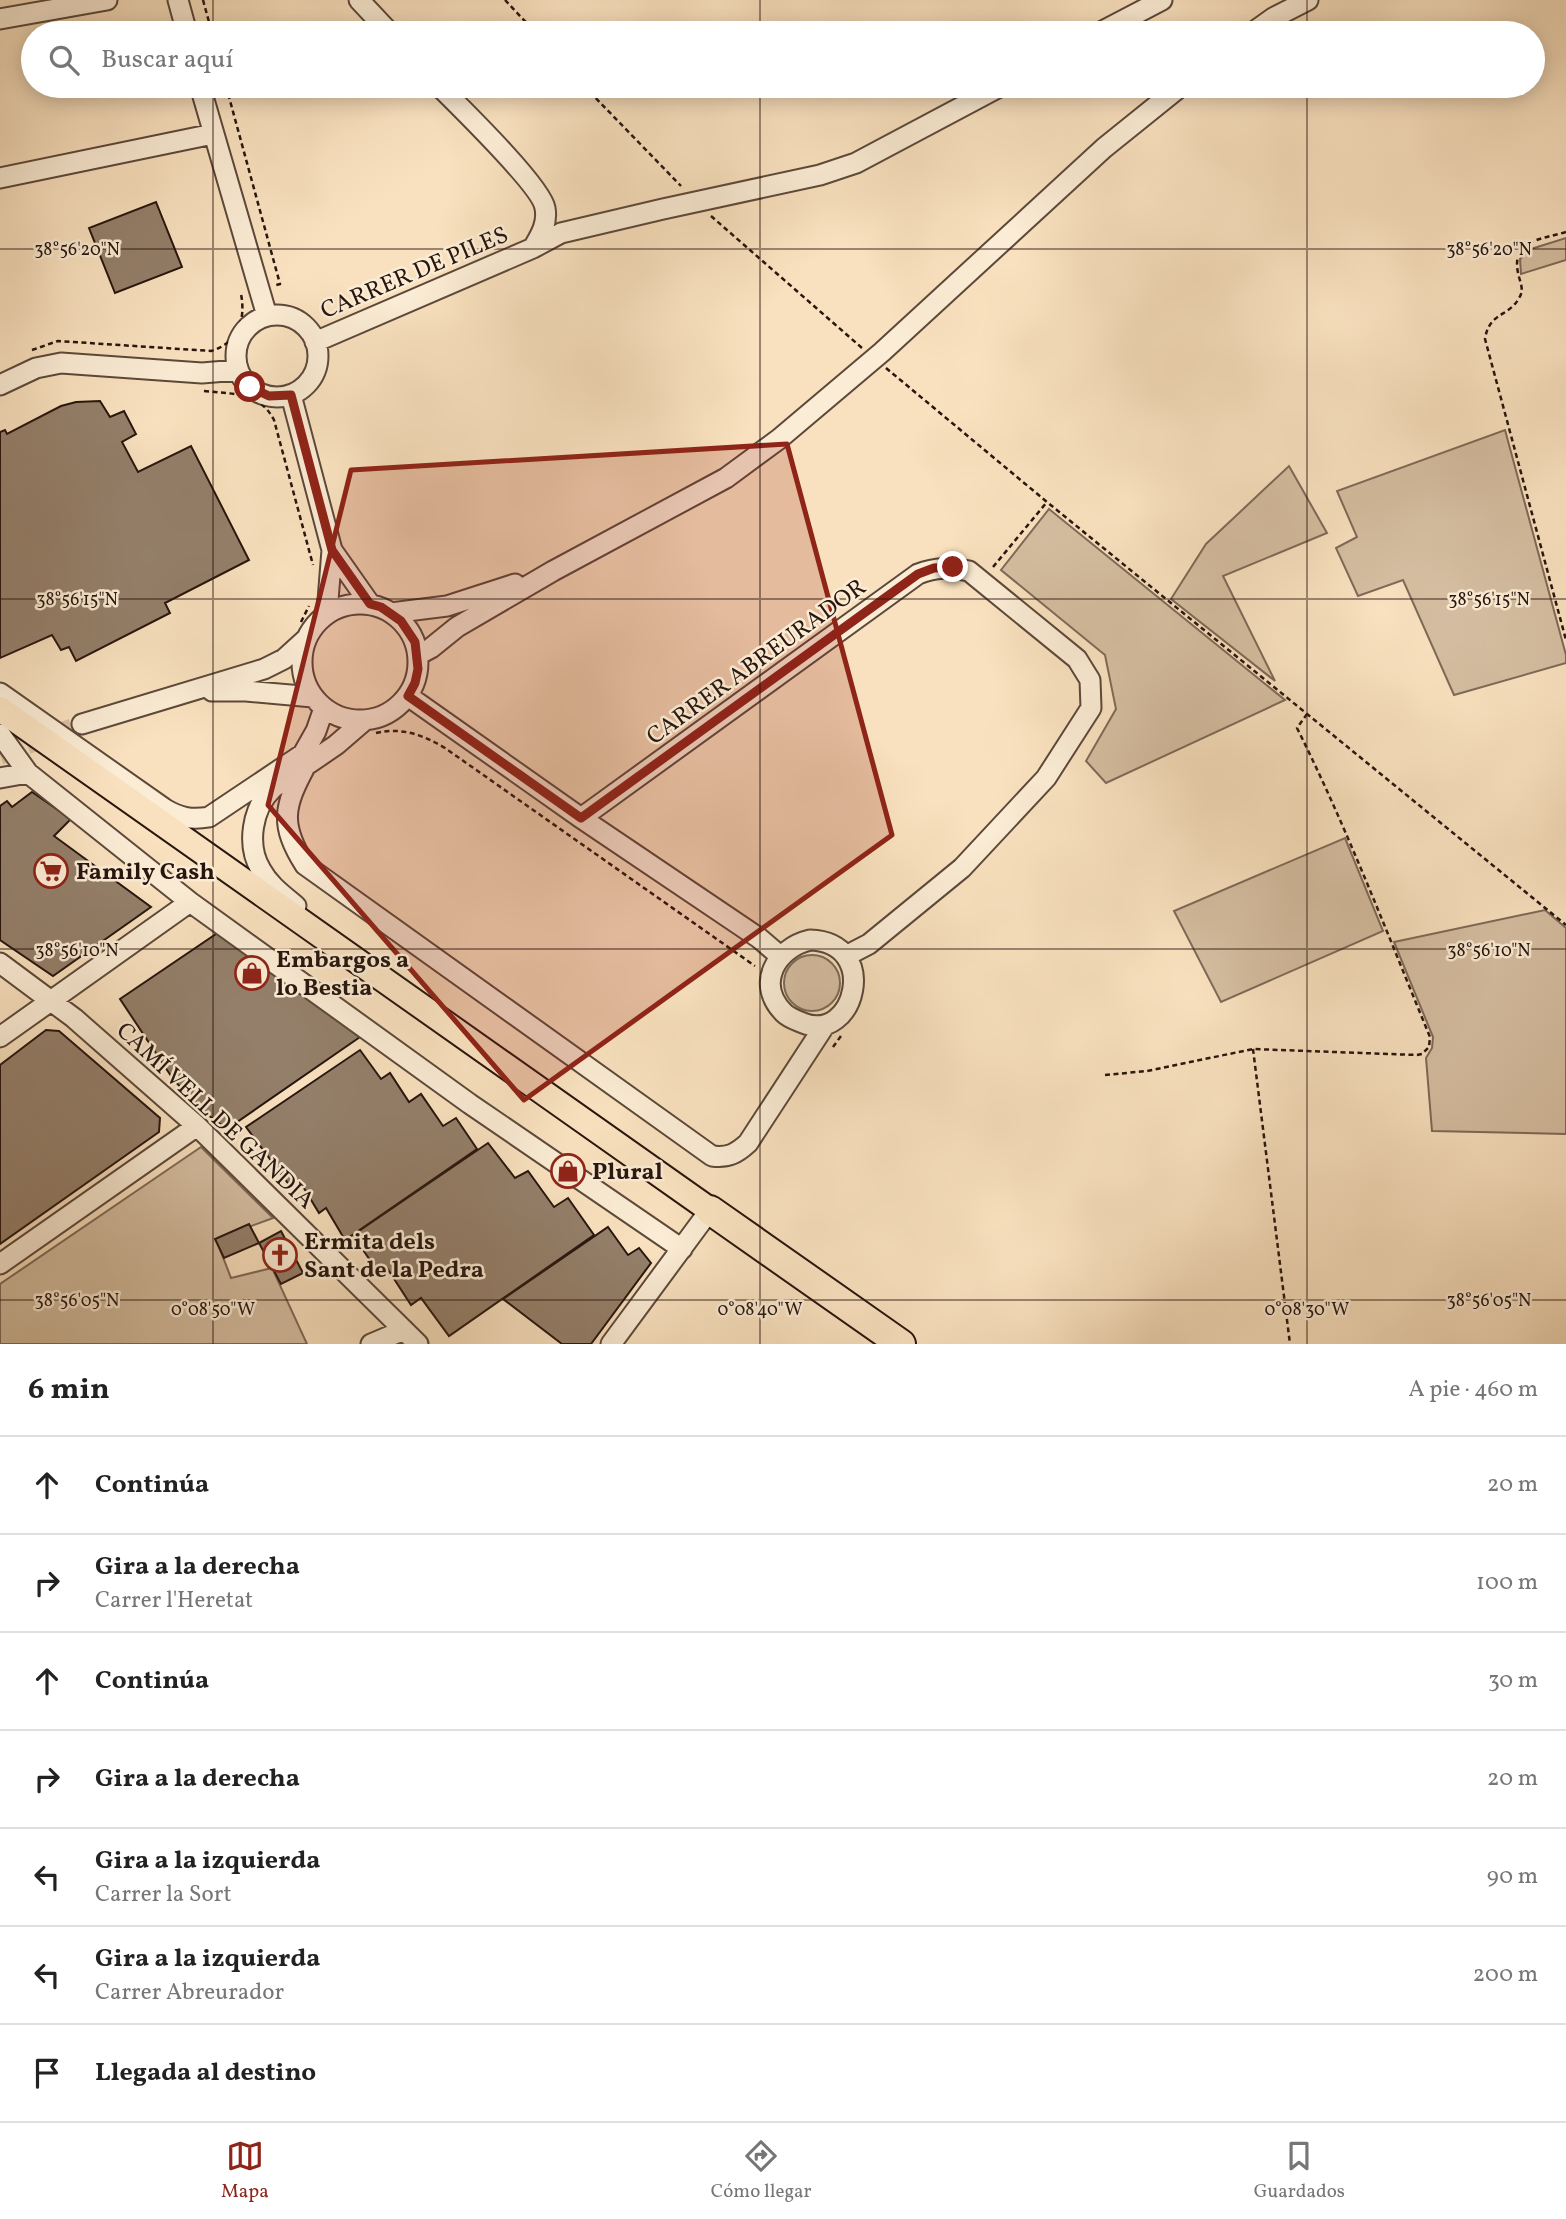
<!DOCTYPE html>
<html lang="es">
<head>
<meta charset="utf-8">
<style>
  body { margin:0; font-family:Vollkorn,serif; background:#f6f6f6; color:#222 }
  .stop { position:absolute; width:21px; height:21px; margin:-16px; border:5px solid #8f2418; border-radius:50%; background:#fff }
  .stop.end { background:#8f2418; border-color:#fff; box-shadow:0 2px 7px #0008 }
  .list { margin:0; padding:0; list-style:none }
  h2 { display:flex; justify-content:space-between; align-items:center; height:91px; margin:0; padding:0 28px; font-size:30px }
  h2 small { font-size:23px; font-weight:400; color:#767676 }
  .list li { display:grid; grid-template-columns:46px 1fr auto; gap:21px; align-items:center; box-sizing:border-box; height:98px; padding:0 28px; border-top:2px solid #e0e0e0 }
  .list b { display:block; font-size:26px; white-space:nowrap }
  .list p { margin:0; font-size:23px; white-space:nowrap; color:#767676 }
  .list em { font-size:23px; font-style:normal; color:#767676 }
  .icon { flex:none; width:38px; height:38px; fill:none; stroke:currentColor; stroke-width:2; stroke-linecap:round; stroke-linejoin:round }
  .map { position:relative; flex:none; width:1566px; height:1344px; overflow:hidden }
  .search { position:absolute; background:#fff; box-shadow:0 4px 18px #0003; left:21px; right:21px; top:21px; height:77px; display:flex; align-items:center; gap:18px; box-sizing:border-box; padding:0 24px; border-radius:38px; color:#767676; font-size:26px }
  .sheet { height:777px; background:#fff }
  nav { display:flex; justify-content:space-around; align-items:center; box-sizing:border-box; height:98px; border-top:2px solid #e0e0e0; background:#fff; font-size:19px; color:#767676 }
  nav a { display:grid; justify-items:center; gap:4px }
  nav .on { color:#8f2418 }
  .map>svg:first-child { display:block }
  .green { fill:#d5bea1; stroke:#7e6a58; stroke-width:2 }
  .building { fill:#947f6a; stroke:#27150e; stroke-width:2 }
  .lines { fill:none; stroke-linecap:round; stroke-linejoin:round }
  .minor-tunnel { stroke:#dac2a4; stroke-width:19; stroke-dasharray:19 10; stroke-linecap:butt }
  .minor-casing { stroke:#5c483a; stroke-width:23 }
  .major-casing { stroke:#27150e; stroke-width:28 }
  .highway-casing { stroke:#27150e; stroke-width:32 }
  .path { stroke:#27150e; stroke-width:2.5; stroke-dasharray:5 3.5; stroke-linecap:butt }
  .minor { stroke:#fbecd5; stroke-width:19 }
  .major { stroke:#f9e1bf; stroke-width:24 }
  .highway { stroke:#f9e1bf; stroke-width:28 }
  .route { stroke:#8f2418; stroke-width:9 }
  .marked { fill:#8f2418; fill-opacity:0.2; stroke:#8f2418; stroke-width:5; stroke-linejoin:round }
  .ticks { fill:none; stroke:#27150e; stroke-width:2; stroke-opacity:0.45 }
  .labels { text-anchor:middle; stroke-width:5; stroke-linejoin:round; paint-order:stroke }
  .street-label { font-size:24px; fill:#27150e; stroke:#fbecd5 }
  .poi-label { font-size:24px; font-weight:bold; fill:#27150e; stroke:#fbecd5; text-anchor:start }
  .ticks-label { font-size:18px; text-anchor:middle; fill:#27150e; stroke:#fbecd5; stroke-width:5; stroke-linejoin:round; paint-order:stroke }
</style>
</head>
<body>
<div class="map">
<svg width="1566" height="1344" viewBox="0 0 1566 1344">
  <rect width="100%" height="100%" fill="#f9e1bf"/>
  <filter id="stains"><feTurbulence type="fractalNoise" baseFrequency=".00286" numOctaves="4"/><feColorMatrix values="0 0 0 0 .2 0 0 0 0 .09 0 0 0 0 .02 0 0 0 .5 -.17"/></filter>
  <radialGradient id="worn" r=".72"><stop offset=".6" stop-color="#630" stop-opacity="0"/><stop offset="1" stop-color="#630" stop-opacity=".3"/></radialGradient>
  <path class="green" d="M1566,238V260L1521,274L1520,259L1531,249Z
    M1505,430L1566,655V663L1454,695L1403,580L1358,596L1336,548L1357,537L1337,491Z
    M1289,466L1327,533L1223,576L1275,681L1171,599L1206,544Z
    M1049,509L1285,700L1106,783L1086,761L1116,709L1105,655L1001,570Z
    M1345,838L1383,931L1221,1002L1174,911Z
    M1545,910L1566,928V1134L1432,1131L1426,1058L1432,1048L1433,1037L1394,942Z
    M784 983a28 28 0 1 1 56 0a28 28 0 1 1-56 0Z
    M201,1147L273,1218L216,1239L231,1278L272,1268L307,1344H0V1284Z"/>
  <path class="building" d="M156,202L182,267L115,293L89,228Z
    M100,401L110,417L124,411L136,434L122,442L138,472L191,446L249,560L165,603L170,613L76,661L69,647L61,650L52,635L0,658V432L5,430L7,434L61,406L76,402Z
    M32,792L71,819L54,836L151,907L53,976L0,940V806L7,801L12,807Z
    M219,932L360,1037L227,1129L200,1109L173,1079L120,999Z
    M46,1030L59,1031L160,1118L159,1132L0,1244V1065Z
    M360,1050L381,1079L390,1073L409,1102L421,1094L443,1126L456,1118L477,1149L345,1240L326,1208L319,1213L299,1180L290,1186L246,1127Z
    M488,1143L515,1178L528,1171L554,1207L568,1198L594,1235L449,1336L421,1298L411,1305L387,1268L378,1272L353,1235Z
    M249,1224L259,1243L224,1258L215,1239Z
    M608,1227L628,1255L639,1248L651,1263L591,1344H562L503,1299Z
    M281,1231L303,1273L281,1284L259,1243Z"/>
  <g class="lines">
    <path class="minor-tunnel" d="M0,755L82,724"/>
    <g class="minor-casing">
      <path id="minor" d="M178,0L187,33
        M359,0L390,33
        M0,19L107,0
        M1099,33L1162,0
        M1252,33L1273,18L1308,0
        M200,86L267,316
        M439,86C459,106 542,187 545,208C548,224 540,236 533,248
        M0,178L213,134
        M236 356a41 41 0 1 1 82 0a41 41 0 1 1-82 0Z
        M315,342L533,248L561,233L663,209L820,175L856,163L1001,86
        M0,385L36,368L61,363L202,373L238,370
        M291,395L332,550L327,613
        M332,550L370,604
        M302 662a58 58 0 1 1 116 0a58 58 0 1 1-116 0Z
        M391,613L447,606L515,584
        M418,655L431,648L457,627L553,571L726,478L779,439L882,352L1104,148L1181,86
        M212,691H246L313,697
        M0,693L165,809C180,818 192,820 209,817L303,754L316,731L324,708
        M408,696L581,818L759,938L780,956
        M82,724L264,669L284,659L306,639
        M0,734L28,773L190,902L470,1104L682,1249
        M306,765C284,806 279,824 305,865L712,1156C728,1158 736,1154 748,1143L825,1025
        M0,778L28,773
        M581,818L918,574C936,567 950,567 969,571L1077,659L1090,680L1091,708L1046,778L962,868L869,944L846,956
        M296,906C283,895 269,885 261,870C246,845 252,808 273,788L336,745L365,720
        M810,940C881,942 855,1044 803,1023C796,1020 789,1018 784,1013C755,984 776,948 810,940Z
        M0,963L74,1018L197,1126L418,1344
        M0,1037L190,902
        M0,1264L197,1126
        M371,1344L404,1330
        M611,1344L710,1210"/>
    </g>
    <g class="major-casing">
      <path id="major" d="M0,709L710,1210"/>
    </g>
    <g class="highway-casing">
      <path id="highway" d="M710,1210L901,1344"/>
    </g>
    <path class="path" d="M203,0L212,33
      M505,0L536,33
      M226,86L280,284L276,285
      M584,86L681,186
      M711,216L862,348
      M1566,232C1539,240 1509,240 1519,277C1521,284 1524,291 1519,298C1509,317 1489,312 1485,339L1566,640
      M32,350L58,341L211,351C238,343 246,320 241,294H243
      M886,368L1047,502L1566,925
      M204,391C232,394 260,392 274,420L313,565
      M993,567L1047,502
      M301,622L309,606
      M376,733C402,727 423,735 445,748L755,966
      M833,1047L841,1036
      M1253,1049L1290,1344
      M1105,1075L1147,1071L1253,1049L1417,1055L1422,1054L1429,1047L1430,1037C1387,933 1347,828 1297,728L1307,714"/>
    <use href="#minor" class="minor"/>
    <use href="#major" class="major"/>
    <use href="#highway" class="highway"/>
  </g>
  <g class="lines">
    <path class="route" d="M250,387L269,396L291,395L332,550L370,604L381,607L401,621L415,642L418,669L415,683L408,696L581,818L918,574L934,568L953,567"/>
  </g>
  <path class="marked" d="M787,444L892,835L524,1100L268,805L351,470Z"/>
  <path class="ticks" d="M213,0V33M760,0V33M1307,0V33M213,86V1344M760,86V1344M1307,86V1344M0,249H1566M0,599H1566M0,949H1566M0,1300H1566"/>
  <defs>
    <g id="supermarket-ring" transform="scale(1.75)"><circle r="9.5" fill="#fbecd5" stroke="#8f2418" stroke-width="1.5"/><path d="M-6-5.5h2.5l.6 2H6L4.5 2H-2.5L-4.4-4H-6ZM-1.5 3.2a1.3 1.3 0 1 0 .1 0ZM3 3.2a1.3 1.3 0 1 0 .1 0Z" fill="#8f2418"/></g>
    <g id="shop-ring" transform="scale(1.75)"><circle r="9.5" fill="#fbecd5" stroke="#8f2418" stroke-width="1.5"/><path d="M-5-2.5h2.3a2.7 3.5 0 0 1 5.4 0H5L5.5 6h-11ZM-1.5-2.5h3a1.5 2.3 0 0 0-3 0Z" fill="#8f2418"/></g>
    <g id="church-ring" transform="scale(1.75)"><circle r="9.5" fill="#fbecd5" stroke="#8f2418" stroke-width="1.5"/><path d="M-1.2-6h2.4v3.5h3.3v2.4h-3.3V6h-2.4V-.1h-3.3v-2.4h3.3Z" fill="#8f2418"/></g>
  </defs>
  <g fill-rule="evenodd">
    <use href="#supermarket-ring" x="51" y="871"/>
    <use href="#shop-ring" x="252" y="973"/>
    <use href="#shop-ring" x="568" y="1171"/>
    <use href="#church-ring" x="280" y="1255"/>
  </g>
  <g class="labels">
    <g class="street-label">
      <text transform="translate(414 272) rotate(-23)" y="8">CARRER DE PILES</text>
      <text transform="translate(756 661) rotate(-36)" y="8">CARRER ABREURADOR</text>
      <text transform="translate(216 1115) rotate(43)" y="8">CAMÍ VELL DE GANDIA</text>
    </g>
    <g class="poi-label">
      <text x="76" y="879">Family Cash</text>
      <text x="276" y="967">Embargos a<tspan x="276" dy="28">lo Bestia</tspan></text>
      <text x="592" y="1179">Plural</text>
      <text x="304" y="1249">Ermita dels<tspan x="304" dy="28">Sant de la Pedra</tspan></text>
    </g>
  </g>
  <g class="ticks-label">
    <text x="77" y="255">38°56'20"N</text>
    <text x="1489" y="255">38°56'20"N</text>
    <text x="77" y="605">38°56'15"N</text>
    <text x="1489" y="605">38°56'15"N</text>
    <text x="77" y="956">38°56'10"N</text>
    <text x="1489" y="956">38°56'10"N</text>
    <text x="77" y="1306">38°56'05"N</text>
    <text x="1489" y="1306">38°56'05"N</text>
    <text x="213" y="1315">0°08'50"W</text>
    <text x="760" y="1315">0°08'40"W</text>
    <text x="1307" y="1315">0°08'30"W</text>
  </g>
  <rect width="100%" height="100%" filter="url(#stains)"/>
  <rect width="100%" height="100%" fill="url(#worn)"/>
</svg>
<div class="stop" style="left:250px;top:387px"></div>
<div class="stop end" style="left:953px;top:567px"></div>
<div class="search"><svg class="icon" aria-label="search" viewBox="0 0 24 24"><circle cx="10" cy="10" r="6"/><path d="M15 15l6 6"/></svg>Buscar aquí</div>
</div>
<section class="sheet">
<h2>6 min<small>A pie · 460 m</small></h2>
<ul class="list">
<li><svg class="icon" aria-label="ahead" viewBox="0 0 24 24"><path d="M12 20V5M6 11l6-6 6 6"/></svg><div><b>Continúa</b></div><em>20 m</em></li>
<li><svg class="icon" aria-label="right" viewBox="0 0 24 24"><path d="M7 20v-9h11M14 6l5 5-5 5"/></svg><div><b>Gira a la derecha</b><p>Carrer l'Heretat</p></div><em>100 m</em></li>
<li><svg class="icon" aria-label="ahead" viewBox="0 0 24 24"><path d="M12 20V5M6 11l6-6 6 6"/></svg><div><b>Continúa</b></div><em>30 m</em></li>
<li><svg class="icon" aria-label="right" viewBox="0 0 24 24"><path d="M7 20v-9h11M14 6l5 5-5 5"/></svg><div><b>Gira a la derecha</b></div><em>20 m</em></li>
<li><svg class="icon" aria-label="left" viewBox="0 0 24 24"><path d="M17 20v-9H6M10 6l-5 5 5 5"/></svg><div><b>Gira a la izquierda</b><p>Carrer la Sort</p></div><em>90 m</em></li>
<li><svg class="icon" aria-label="left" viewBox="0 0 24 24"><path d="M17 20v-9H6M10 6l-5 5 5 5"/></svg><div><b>Gira a la izquierda</b><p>Carrer Abreurador</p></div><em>200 m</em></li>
<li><svg class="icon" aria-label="arrive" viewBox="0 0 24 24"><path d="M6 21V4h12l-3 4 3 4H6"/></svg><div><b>Llegada al destino</b></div></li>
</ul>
</section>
<nav>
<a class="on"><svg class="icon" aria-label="map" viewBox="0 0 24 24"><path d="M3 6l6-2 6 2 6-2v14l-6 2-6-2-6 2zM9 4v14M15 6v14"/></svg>Mapa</a>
<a><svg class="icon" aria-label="directions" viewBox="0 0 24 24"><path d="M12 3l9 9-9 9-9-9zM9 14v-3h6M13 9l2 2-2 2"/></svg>Cómo llegar</a>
<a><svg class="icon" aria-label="saved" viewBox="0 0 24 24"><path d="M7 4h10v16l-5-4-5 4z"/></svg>Guardados</a>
</nav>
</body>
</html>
